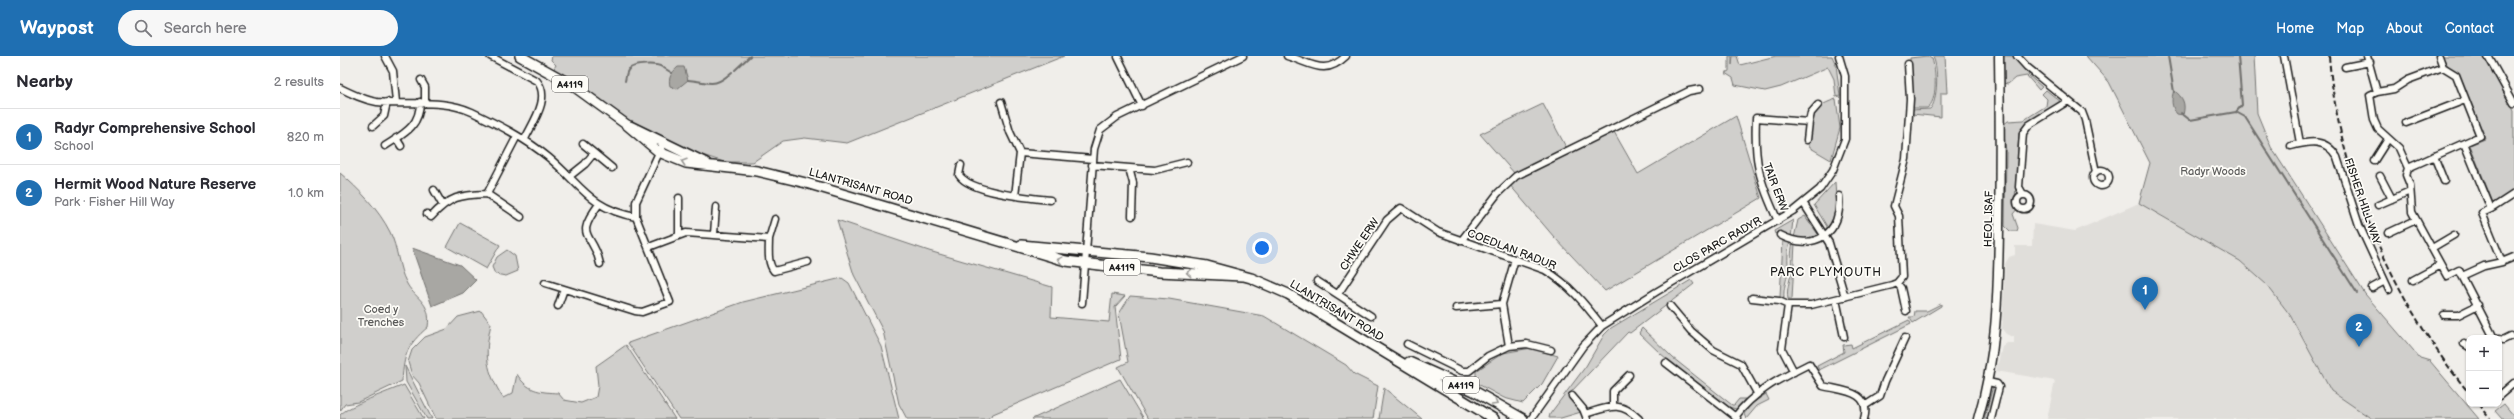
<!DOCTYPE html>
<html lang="en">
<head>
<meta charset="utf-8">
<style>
  body { margin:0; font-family:"Balsamiq Sans",sans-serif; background:#f7f7f7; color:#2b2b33 }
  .controls { position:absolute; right:12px; bottom:12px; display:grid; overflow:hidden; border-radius:8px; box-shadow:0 1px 3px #0004 }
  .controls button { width:36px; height:36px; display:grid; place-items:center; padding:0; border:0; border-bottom:1px solid #e1e1e2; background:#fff; color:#2b2b33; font:20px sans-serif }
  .you { position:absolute; left:922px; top:192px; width:14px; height:14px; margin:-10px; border:3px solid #fff; border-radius:50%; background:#1a73e8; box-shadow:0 0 0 6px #1a73e833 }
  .badge { display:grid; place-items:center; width:26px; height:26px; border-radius:50%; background:#1f6fb2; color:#fff; font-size:13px; font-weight:700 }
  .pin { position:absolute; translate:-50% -33px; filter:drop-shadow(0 1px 2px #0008) }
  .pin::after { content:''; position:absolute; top:21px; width:14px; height:12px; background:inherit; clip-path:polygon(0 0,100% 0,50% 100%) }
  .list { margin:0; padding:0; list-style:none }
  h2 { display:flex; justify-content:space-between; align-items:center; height:52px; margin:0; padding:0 16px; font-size:17px }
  h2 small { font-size:13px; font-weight:400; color:#7c7c81 }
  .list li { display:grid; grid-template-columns:26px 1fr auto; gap:12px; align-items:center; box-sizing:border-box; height:56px; padding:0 16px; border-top:1px solid #e1e1e2 }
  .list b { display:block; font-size:15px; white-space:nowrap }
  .list p { margin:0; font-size:13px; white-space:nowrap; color:#7c7c81 }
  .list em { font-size:13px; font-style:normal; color:#7c7c81 }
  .icon { flex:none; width:22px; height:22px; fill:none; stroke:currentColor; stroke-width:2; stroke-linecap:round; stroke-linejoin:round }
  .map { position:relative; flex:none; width:2174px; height:363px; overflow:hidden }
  header { display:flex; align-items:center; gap:24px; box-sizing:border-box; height:56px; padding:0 20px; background:#1f6fb2; color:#fff }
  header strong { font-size:19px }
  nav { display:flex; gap:22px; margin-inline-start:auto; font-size:14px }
  .search { width:280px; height:36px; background:#f7f7f7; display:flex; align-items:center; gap:10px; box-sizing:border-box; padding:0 14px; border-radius:22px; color:#7c7c81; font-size:15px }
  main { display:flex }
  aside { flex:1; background:#fff }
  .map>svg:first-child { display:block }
  .built { fill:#e0deda }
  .green { fill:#d0cfcc; stroke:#767674 }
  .water { fill:#a8a7a3; stroke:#706f6d }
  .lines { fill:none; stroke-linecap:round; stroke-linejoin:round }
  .stream { stroke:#706f6d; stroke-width:2 }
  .street-casing { stroke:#1c1c1c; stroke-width:9 }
  .secondary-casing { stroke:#1c1c1c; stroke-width:11 }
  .primary-casing { stroke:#1c1c1c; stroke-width:12 }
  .street { stroke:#fdfcf7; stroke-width:6 }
  .secondary { stroke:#fdfcf7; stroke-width:8 }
  .primary { stroke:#fdfcf7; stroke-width:9 }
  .rail { stroke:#1c1c1c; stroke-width:2; stroke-dasharray:6 3; stroke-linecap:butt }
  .oneway { stroke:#989794 }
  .labels { text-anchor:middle; stroke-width:3.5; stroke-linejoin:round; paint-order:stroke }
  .shield { fill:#fdfcf7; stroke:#605f5e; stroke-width:1 }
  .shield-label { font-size:10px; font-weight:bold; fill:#1c1c1c }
  .park-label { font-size:11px; fill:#5b5b5a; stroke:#fdfcf7 }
  .street-label { font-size:11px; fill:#1c1c1c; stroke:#fdfcf7 }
  .neighbourhood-label { font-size:12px; letter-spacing:1px; fill:#1c1c1c; stroke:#fdfcf7 }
</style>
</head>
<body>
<header>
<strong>Waypost</strong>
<div class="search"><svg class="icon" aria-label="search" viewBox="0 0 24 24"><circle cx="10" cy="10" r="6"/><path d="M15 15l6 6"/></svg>Search here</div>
<nav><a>Home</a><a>Map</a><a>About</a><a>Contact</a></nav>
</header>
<main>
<aside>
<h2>Nearby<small>2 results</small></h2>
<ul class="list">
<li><span class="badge">1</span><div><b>Radyr Comprehensive School</b><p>School</p></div><em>820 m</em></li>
<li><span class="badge">2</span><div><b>Hermit Wood Nature Reserve</b><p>Park · Fisher Hill Way</p></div><em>1.0 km</em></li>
</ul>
</aside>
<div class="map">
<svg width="2174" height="363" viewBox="0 0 2174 363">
  <rect width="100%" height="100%" fill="#f0eeea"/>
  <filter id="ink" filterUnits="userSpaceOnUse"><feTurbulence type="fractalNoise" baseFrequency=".025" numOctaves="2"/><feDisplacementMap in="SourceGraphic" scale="8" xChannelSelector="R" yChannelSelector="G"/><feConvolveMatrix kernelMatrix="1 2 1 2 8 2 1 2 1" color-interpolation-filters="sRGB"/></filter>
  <g filter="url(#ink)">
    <path class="built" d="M1799,147L1900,205L1927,229L1950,259L1991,335L2032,363H1707L1715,325L1656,315L1662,291L1667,287H1674V281L1666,278L1662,273L1665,208L1669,201L1675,199V190H1692L1693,168L1735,175Z"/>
    <path class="green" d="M212,0H724L507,87L465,82L443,85L413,106H384L328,88L272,55L213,14L216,9L211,4Z
      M1389,0H1392V9L1393,0H1397L1400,9L1436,0H1492L1496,9L1500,40L1496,41L1494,23L1488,11L1441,31L1425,35L1395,29L1393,22L1385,17L1389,15Z
      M1587,0L1592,3C1596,14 1598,46 1587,52H1572L1570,2Z
      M1592,0H1605L1607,37H1601V61L1572,58V54L1590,53C1598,47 1599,7 1592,0Z
      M1662,0C1672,0 1698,0 1688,19L1702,31L1699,34L1687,20L1675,22L1668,28L1662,27Z
      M1746,0H1914L1917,57L1931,91L2025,238L2080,302L2090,305L2139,363H2032L1991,335L1950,259L1927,229L1900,205L1799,147L1810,107L1769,26Z
      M2102,0H2144L2174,54V134L2154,149L2130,89L2145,83L2119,19L2110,13Z
      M1706,34L1721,46V54L1708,61L1703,58L1688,66L1679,77L1675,144L1678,152L1673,158L1678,172L1677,175H1670L1665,170L1666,96L1663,69L1668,65L1684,64L1706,50L1707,43L1702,38Z
      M1496,43L1500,72L1491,104L1469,91C1471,63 1466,53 1496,43Z
      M1203,48L1227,93L1175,118L1140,78Z
      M1396,60L1421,142L1265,235L1214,181L1169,128L1178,121L1273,74L1298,118Z
      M0,117C19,133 39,154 50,176C58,192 58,211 66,226C74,243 92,245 88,271C67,289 64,298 62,325L18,346L5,348L0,355Z
      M1495,126L1497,158L1489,174L1474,149Z
      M1465,160L1480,181L1468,184L1454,182L1458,164Z
      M497,164L589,195L712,231L711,261L769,266L772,238L785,240L775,251L781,303L653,358L647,363H567L559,348L543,275L514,219Z
      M1453,164L1451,182L1438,175L1435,178L1434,175Z
      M120,167L160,189L146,213L107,191Z
      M1443,184L1450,186C1447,196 1448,204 1448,214C1447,224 1443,232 1444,242L1440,241Z
      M1453,187H1455L1452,243H1448C1446,233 1450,226 1451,216C1452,206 1450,197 1453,187Z
      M167,194L175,200L178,215L166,220L155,218L152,211L157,201Z
      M502,222L509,227L541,290L559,363H339L288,287L403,246Z
      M1351,224L1354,228L1290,277L1288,276L1230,337L1228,340L1241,356L1221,362H1209L1210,358L1246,310L1264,279L1271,272Z
      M790,240L829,243L924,260L1006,309L1014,318L1038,330L1033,363H808L778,311L788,306L779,258Z
      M1601,248V250L1573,267L1569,261H1574L1575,255H1587Z
      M141,255L151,268C144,300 146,314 163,342L173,337L177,318C187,335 199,336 218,337L224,344L241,347L256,341L258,330L256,310L286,289L335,363H96L79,327L72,319L68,306L72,294L85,281L107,273L118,261Z
      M1569,264L1571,268L1479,314L1477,310L1504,296L1503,289L1511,288L1512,292Z
      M1302,272L1333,302L1392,349H1394L1399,343H1405L1396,353L1385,350L1321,298L1299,277Z
      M1191,292L1218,300L1202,328L1183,347L1164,342L1136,327V315L1163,297Z
      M65,310L92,363H87L66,326Z
      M780,323L804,363H692Z
      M64,329L84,363H0V359C9,349 48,336 64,329Z
      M1653,330L1656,331L1648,363H1644Z
      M1044,332L1082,363H1039Z
      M1426,338L1429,344L1417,350L1406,363L1404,358L1411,348Z
      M2164,348L2174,360V363H2162L2155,355Z"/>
    <path class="water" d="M338,11H344L348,24L337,33L330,30C328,22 331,17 338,11Z
      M1834,34C1843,42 1846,47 1843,59L1837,58C1831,51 1831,43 1834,34Z
      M72,192L120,209L136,224L123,237L92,250Z"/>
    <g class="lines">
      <path class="stream" d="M1828,0L1834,36
        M324,12L332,17
        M395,14L410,0
        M348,24C370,25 372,34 392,16
        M285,25C286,21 286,16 289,13C294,8 316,7 322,11
        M1896,56L1905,61L2017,237
        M1841,57L1850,64L1896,56L1902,49L1898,0"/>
      <g class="street-casing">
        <path id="street" d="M45,0L53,15L56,46
          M150,0L197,25C211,42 193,66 185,83
          M947,0C972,7 984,21 1006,0
          M1677,0L1687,11L1742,56L1745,64L1756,116
          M1944,0L1960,87
          M2027,0L2037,36L2030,39L2034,64L2038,73L2059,92L2068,112L2066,119L2070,129L2072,156L2107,220L2119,214L2154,282
          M2099,0L2103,11L2116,19L2140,80L2124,87L2151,153L2142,157L2162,206L2174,201
          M2148,0L2174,47
          M778,1L802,50
          M2005,11L2030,6
          M81,24L85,31V46
          M0,32C12,38 24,44 37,46C69,50 102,42 132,56C159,69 185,82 208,101C240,127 249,153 296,161
          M2037,36L2054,33L2068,24L2103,11
          M661,46L670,76L680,97L753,103
          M1469,66L1471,57L1478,49
          M2066,67L2125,44
          M33,70L44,60L47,46
          M56,82L61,90
          M45,90C63,78 80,71 80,46
          M1951,90C1970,85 1986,82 1997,101L2019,169L2049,234
          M254,97L272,112
          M2094,100L2104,125
          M2034,105L2048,83
          M621,109L619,119C631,137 689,142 710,144
          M752,109L815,114L847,106
          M789,112L793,127L792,160
          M2068,112L2124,87
          M1753 122a8 8 0 1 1 16 0a8 8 0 1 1-16 0Z
          M230,120L245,108L254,97L243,88
          M2040,120L2052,143
          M94,134L102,148
          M147,138L181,161
          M1683,138L1679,131L1683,77L1689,69L1728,45
          M1677 146a7 7 0 1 1 14 0a7 7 0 1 1-14 0Z
          M675,140L680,97
          M339,142V178
          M259,148C233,184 253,174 260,208
          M1464,148L1489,187L1505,241
          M2038,149L2070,135
          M2151,153L2174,138
          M87,158L91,161C110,140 120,139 147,138L177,80
          M1438,165C1419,124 1414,107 1416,62L1469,66L1467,84
          M2048,177L2076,164
          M374,178L376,151
          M1440,179C1474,197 1503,177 1499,140
          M429,183L435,163
          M1121,185L1158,137L1176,120L1349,35L1360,33
          M309,191L346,177L429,183C429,193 427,207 434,215L468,206
          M2092,192L2114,179
          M2122,220L2144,210L2162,206
          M2073,224L2101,209
          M977,225L1031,260
          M205,227L295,255L302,256L330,246L296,161V146L323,88
          M1557,227L1561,232L1566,255
          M2032,232L2043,226
          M998,238L1047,164L1061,152L1098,176L1205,214C1229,228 1245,248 1262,270
          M1412,242L1439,245L1448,249
          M1496,243L1504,281
          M742,247L754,93L760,74L777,61L903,0
          M218,250L224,233
          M1330,250L1351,275L1373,294L1401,308L1417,337
          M1116,252L1162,248
          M2104,259H2118L2138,249
          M2159,283L2163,284L2171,280
          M1067,288L1122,315H1129L1148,300L1169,290L1162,248L1175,203
          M2124,288L2129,291
          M1169,290L1187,288L1211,294
          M1326,307L1397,362
          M1454,316L1442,293L1448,249H1471L1552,229L1557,227L1562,221L1559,160L1554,150L1566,103L1570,43L1568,8
          M1648,326L1657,328L1659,331L1651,363
          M1232,340L1243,353L1247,363
          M2159,340L2174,327
          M1526,349L1540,340L1545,325L1565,282
          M1273,351V335L1289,319
          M1245,358C1269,351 1280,344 1299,363
          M1395,361C1414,335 1441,322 1469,308L1483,330C1503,335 1532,335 1524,363
          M1191,363L1243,290L1262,270L1316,236L1453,155L1480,133L1493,114L1505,83V20L1499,0"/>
      </g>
      <g class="secondary-casing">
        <path id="secondary" d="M1638,363C1657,300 1658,238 1659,173C1660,116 1660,58 1659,0"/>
      </g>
      <g class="primary-casing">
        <path id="primary" d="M180,0L232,29L287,69L319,96L346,107L417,115L466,127L726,205L819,216L902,220
          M290,70L366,107
          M681,189L810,201L867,210L911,222L948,238L1154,363
          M1069,306L1134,335L1183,363"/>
      </g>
      <use href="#street" class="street"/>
      <use href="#secondary" class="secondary"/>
      <use href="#primary" class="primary"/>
      <path class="rail" d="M1989,0C1998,119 2054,246 2129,337
        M2138,348L2150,363"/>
    </g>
    <defs><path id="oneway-chevron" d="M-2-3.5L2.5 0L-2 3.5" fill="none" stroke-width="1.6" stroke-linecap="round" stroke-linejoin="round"/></defs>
    <g class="oneway">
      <use href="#oneway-chevron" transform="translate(344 106) rotate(-162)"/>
      <use href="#oneway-chevron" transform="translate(720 204) rotate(-168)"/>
      <use href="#oneway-chevron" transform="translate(849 217) rotate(-175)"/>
      <use href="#oneway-chevron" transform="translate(1155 347) rotate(30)"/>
    </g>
  </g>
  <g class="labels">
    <g class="shield">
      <rect x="212" y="20" width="36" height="16" rx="3"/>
      <rect x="764" y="203" width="36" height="16" rx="3"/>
      <rect x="1103" y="321" width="36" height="16" rx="3"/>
    </g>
    <g class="shield-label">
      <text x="230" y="32">A4119</text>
      <text x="782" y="215">A4119</text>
      <text x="1121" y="333">A4119</text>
    </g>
    <g class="park-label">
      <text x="1873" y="119">Radyr Woods</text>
      <text x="41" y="257">Coed y<tspan x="41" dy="13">Trenches</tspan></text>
    </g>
    <g class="street-label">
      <text transform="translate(521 130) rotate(16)" y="4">LLANTRISANT ROAD</text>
      <text transform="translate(1436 131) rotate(69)" y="4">TAIR ERW</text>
      <text transform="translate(2023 145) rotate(71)" y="4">FISHER HILL WAY</text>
      <text transform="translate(1648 163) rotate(-89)" y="4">HEOL ISAF</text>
      <text transform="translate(1019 188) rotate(-56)" y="4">CHWE ERW</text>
      <text transform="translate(1377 188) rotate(-30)" y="4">CLOS PARC RADYR</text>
      <text transform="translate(1172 193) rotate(21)" y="4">COEDLAN RADUR</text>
      <text transform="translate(997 254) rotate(31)" y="4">LLANTRISANT ROAD</text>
    </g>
    <g class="neighbourhood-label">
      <text x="1486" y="220">PARC PLYMOUTH</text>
    </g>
  </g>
</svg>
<div class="controls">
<button>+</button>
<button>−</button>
</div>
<div class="you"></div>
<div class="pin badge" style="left:1805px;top:254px">1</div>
<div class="pin badge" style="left:2019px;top:291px">2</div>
</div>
</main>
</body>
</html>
